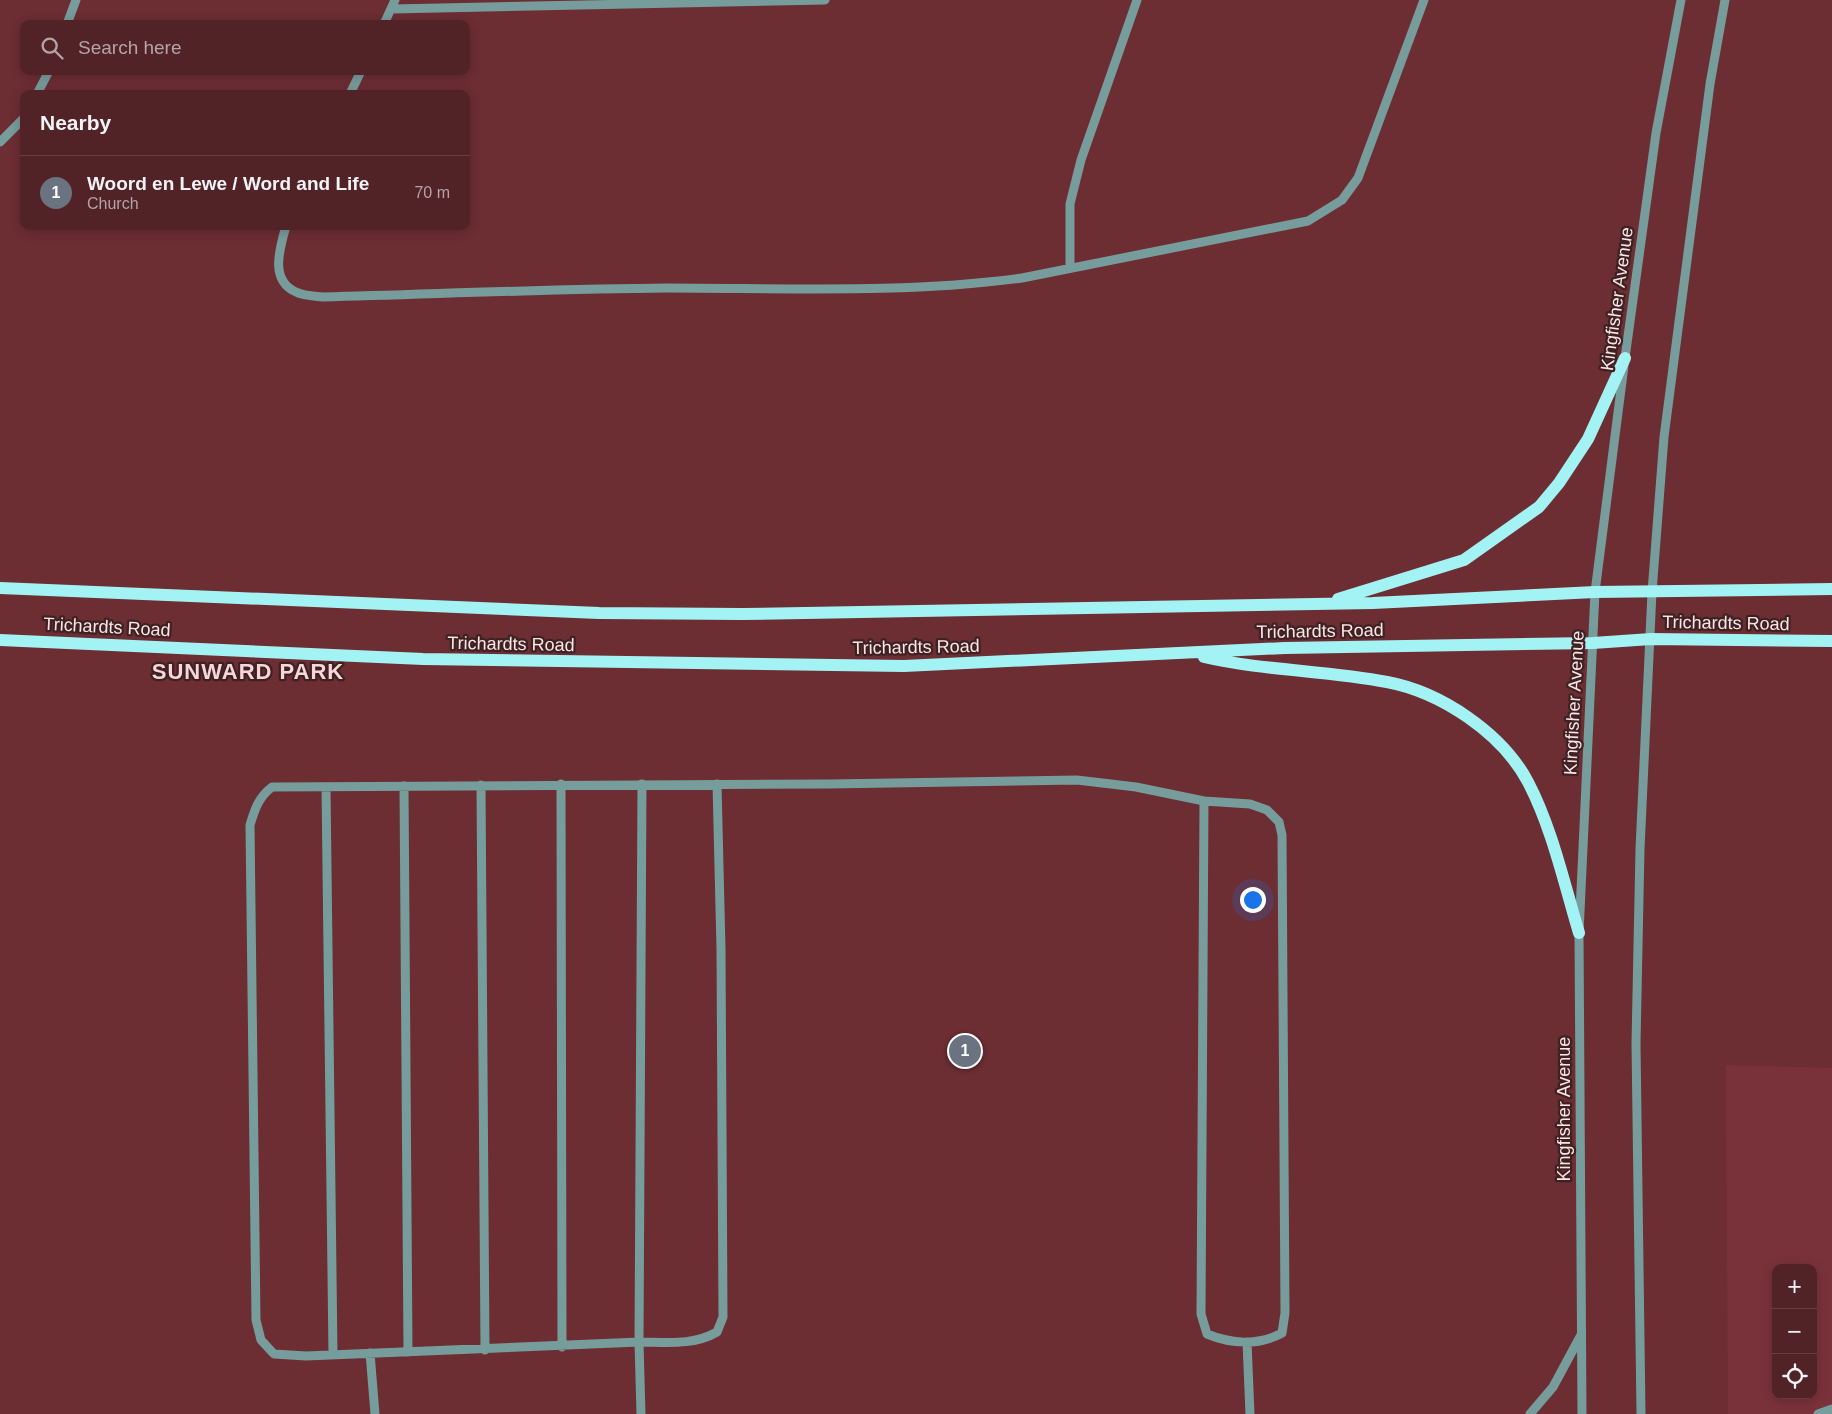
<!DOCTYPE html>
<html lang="en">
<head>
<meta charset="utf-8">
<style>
  body { margin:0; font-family:Helvetica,sans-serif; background:#572a2e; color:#f1f3f6 }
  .controls { position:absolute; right:15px; bottom:15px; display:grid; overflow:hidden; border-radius:10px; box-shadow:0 2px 12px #0003 }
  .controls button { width:45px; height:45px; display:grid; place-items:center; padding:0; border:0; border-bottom:1px solid #673f43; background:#512226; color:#f1f3f6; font:25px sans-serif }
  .you { position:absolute; left:1252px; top:899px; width:18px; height:18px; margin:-12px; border:4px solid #fff; border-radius:50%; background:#1a73e8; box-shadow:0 0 0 8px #1a73e833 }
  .badge { display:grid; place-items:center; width:32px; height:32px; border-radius:50%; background:#ea580c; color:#fff; font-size:16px; font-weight:700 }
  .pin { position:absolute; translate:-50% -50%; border:2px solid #fff; box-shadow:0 1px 5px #0006 }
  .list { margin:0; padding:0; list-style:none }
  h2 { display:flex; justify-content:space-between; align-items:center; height:65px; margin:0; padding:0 20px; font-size:21px }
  h2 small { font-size:16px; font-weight:400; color:#b4a4a7 }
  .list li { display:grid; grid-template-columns:32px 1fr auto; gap:15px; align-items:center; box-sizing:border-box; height:75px; padding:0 20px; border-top:1px solid #673f43 }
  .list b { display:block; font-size:19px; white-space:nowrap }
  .list p { margin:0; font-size:16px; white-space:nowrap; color:#b4a4a7 }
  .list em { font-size:16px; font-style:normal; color:#b4a4a7 }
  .icon { flex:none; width:28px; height:28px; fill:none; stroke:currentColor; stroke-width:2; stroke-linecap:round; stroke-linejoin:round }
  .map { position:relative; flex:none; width:1832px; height:1414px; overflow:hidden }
  .search { position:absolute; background:#512226; box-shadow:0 2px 12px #0003; left:20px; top:20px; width:450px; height:55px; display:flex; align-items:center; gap:12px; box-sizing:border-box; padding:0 18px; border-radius:10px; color:#b4a4a7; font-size:19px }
  .panel { position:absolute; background:#512226; box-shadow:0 2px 12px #0003; left:20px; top:90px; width:450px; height:140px; border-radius:10px }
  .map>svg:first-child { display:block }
  .built { fill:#7a323a; fill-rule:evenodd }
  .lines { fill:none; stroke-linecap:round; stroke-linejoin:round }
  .minor { stroke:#779c9c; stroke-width:9 }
  .major { stroke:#a4f3f4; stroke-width:12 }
  .labels { text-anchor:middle; stroke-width:4.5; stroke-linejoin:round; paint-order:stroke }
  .street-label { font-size:18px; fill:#fce4e4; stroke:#3e2123 }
  .district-label { font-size:22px; font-weight:bold; letter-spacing:1px; fill:#f6d6d6; stroke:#3e2123 }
</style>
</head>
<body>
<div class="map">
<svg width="1832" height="1414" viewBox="0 0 1832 1414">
  <rect width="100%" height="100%" fill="#6c2d33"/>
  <path class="built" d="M1726,1065L1832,1068V1414H1728ZM1776,1268H1813V1395H1776Z"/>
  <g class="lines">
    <path class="minor" d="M392,9L825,0
      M67,24L76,0
      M384,24L395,0
      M37,94L49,71
      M350,94L361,71
      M0,142L24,118
      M286,226C280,248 269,280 296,292C304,296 314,296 323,297C438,294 552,289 667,288C784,288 906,294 1022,278L1308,221L1342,200L1358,178L1424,0
      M1070,267V204L1081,160L1137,0
      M561,784L562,1347
      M717,784L721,949L723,1317L717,1332C693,1346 666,1342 639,1342L306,1356L274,1354L261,1340L256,1320L250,825C255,809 258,798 272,787L829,784L1077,780L1136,787L1204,801L1250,804L1267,810L1279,822L1282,835L1285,1313L1282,1333C1259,1346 1231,1344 1207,1334L1201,1314L1204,801
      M481,785L485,1350
      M404,786L408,1352
      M326,787L333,1355
      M1247,1342L1250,1414
      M370,1353L375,1414
      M641,1414L639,1342L642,784
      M1530,1414L1553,1387L1581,1335
      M1582,1414L1579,933L1595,592L1625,358L1656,133L1681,0
      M1641,1414L1636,1043L1640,849L1652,592L1664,437L1710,84L1725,0
      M1818,1414L1832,1409"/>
    <path class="major" d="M0,588L599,613L743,614L1373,603L1595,592L1832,589
      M1338,599L1464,560L1539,507L1559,483L1588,439L1625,358
      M0,640L423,659L904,666L1285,648L1593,643L1651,639L1832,641
      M1204,657C1264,671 1326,670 1387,682C1441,692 1502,733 1528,782C1552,828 1564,883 1579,933"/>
  </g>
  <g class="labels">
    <g class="street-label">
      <text transform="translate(1617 299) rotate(-82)" y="6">Kingfisher Avenue</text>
      <text transform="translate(1726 623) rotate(1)" y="6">Trichardts Road</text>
      <text transform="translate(107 627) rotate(3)" y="6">Trichardts Road</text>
      <text transform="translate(1320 631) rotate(-1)" y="6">Trichardts Road</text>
      <text transform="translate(511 644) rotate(1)" y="6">Trichardts Road</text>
      <text transform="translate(916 647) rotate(-1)" y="6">Trichardts Road</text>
      <text transform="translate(1574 703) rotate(-87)" y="6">Kingfisher Avenue</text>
      <text transform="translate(1564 1109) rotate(-90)" y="6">Kingfisher Avenue</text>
    </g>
    <g class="district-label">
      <text x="248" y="679">SUNWARD PARK</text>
    </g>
  </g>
</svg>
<div class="controls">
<button>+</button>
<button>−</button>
<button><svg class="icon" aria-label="locate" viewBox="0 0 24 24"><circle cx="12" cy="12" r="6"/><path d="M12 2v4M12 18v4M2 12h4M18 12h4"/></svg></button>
</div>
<div class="you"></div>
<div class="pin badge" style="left:965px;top:1051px;background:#6b7280">1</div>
<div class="search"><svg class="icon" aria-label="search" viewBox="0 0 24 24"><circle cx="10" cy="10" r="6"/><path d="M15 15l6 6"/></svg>Search here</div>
<section class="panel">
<h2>Nearby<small></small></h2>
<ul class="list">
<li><span class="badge" style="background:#6b7280">1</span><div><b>Woord en Lewe / Word and Life</b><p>Church</p></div><em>70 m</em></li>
</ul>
</section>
</div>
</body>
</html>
